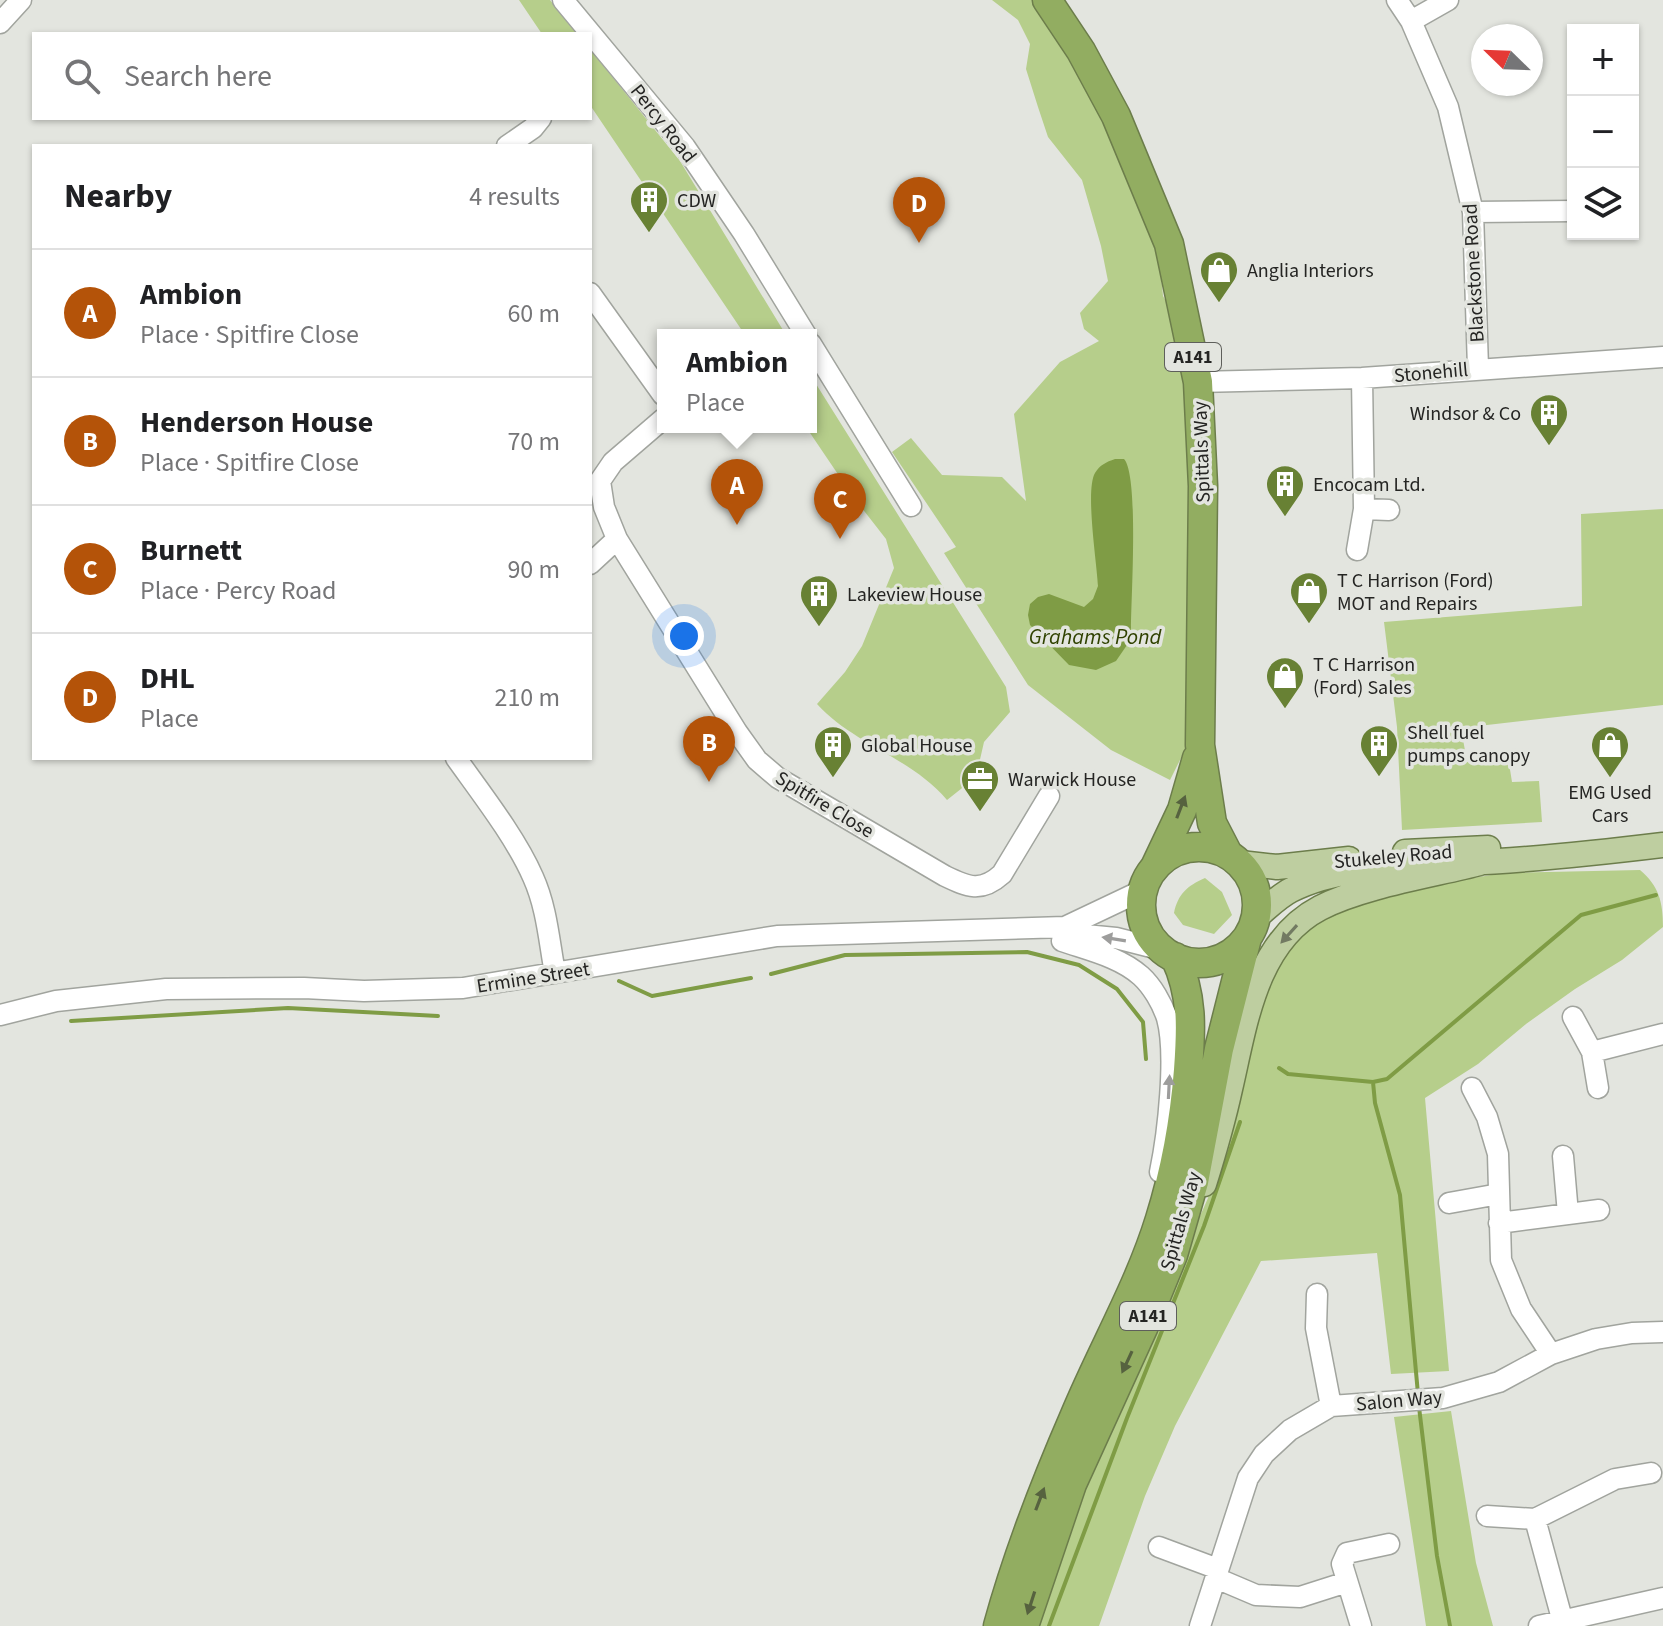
<!DOCTYPE html>
<html lang="en">
<head>
<meta charset="utf-8">
<style>
  body { margin:0; font-family:"Source Sans 3",sans-serif; background:#f6f6f6; color:#202124 }
  .controls { position:absolute; right:24px; top:24px; display:grid; overflow:hidden; border-radius:0px; box-shadow:0 2px 6px #0004 }
  .controls button { width:72px; height:72px; display:grid; place-items:center; padding:0; border:0; border-bottom:2px solid #e0e0e0; background:#fff; color:#202124; font:40px sans-serif }
  .compass { position:absolute; left:1471px; top:24px; width:72px; height:72px; border-radius:50%; background:#fff; box-shadow:0 2px 6px #0004; rotate:293deg }
  .you { position:absolute; left:684px; top:636px; width:28px; height:28px; margin:-20px; border:6px solid #fff; border-radius:50%; background:#1a73e8; box-shadow:0 0 0 12px #1a73e833 }
  .badge { display:grid; place-items:center; width:52px; height:52px; border-radius:50%; background:#b45309; color:#fff; font-size:26px; font-weight:700 }
  .pin { position:absolute; translate:-50% -66px; filter:drop-shadow(0 2px 4px #0008) }
  .pin::after { content:''; position:absolute; top:42px; width:28px; height:24px; background:inherit; clip-path:polygon(0 0,100% 0,50% 100%) }
  .popup { position:absolute; left:657px; top:329px; width:160px; height:104px; box-sizing:border-box; display:grid; place-content:center; border-radius:0px; background:#fff; filter:drop-shadow(0 2px 6px #0005); font-size:26px; white-space:nowrap; color:#757577 }
  .popup b { font-size:30px; color:#202124 }
  .popup::after { content:''; position:absolute; left:50%; top:100%; margin-left:-16px; border:16px solid transparent; border-top-color:#fff }
  .list { margin:0; padding:0; list-style:none }
  h2 { display:flex; justify-content:space-between; align-items:center; height:104px; margin:0; padding:0 32px; font-size:34px }
  h2 small { font-size:26px; font-weight:400; color:#757577 }
  .list li { display:grid; grid-template-columns:52px 1fr auto; gap:24px; align-items:center; box-sizing:border-box; height:128px; padding:0 32px; border-top:2px solid #e0e0e0 }
  .list b { display:block; font-size:30px; white-space:nowrap }
  .list p { margin:0; font-size:26px; white-space:nowrap; color:#757577 }
  .list em { font-size:26px; font-style:normal; color:#757577 }
  .icon { flex:none; width:44px; height:44px; fill:none; stroke:currentColor; stroke-width:2; stroke-linecap:round; stroke-linejoin:round }
  .map { position:relative; flex:none; width:1663px; height:1626px; overflow:hidden }
  .search { position:absolute; background:#fff; box-shadow:0 2px 6px #0004; left:32px; top:32px; width:560px; height:88px; display:flex; align-items:center; gap:20px; box-sizing:border-box; padding:0 28px; border-radius:0px; color:#757577; font-size:30px }
  .panel { position:absolute; background:#fff; box-shadow:0 2px 6px #0004; left:32px; top:144px; width:560px; height:616px; border-radius:0px }
  .map>svg:first-child { display:block }
  .green { fill:#b6ce8b }
  .water { fill:#7f9c45 }
  .lines { fill:none; stroke-linecap:round; stroke-linejoin:round }
  .stream { stroke:#7f9c45; stroke-width:4 }
  .minor-casing { stroke:#a1a49e; stroke-width:23 }
  .major-casing { stroke:#6c7d4b; stroke-width:27 }
  .highway-casing { stroke:#6c7d4b; stroke-width:31 }
  .minor { stroke:#fff; stroke-width:20 }
  .major { stroke:#becea0; stroke-width:24 }
  .highway { stroke:#92ad61; stroke-width:28 }
  .oneway { fill:#56623f }
  .oneway2 { fill:#727a62 }
  .oneway3 { fill:#9d9d9c }
  .labels { text-anchor:middle; stroke-width:7; stroke-linejoin:round; paint-order:stroke }
  .shield { fill:#e3e5df; stroke:#5e5f5b; stroke-width:2 }
  .shield-label { font-size:18px; font-weight:bold; fill:#252523 }
  .street-label { font-size:20px; fill:#252523; stroke:#e3e5df }
  .poi-label { font-size:20px; fill:#252523; stroke:#e3e5df; text-anchor:start }
  .water-label { font-size:22px; font-style:italic; fill:#304200; stroke:#e3e5df }
</style>
</head>
<body>
<div class="map">
<svg width="1663" height="1626" viewBox="0 0 1663 1626">
  <rect width="100%" height="100%" fill="#e3e5df"/>
  <path class="green" d="M519,0H550L578,34H542Z
    M992,0H1040L1086,78L1157,236L1163,296L1168,305L1191,389L1187,746L1170,780L1111,750L1028,685L944,553L956,547L892,452L911,438L942,475L1002,477L1026,501L1014,414L1060,362L1099,341L1084,329L1080,313L1108,281L1101,246L1082,180L1048,137L1038,107L1026,69L1030,44L1018,20Z
    M590,49L680,161L786,335H745L590,105Z
    M811,376L1006,687L1010,712L984,742L976,777L947,800C912,758 853,744 817,704L845,672L862,646L894,568L886,539L854,498L806,427H811Z
    M1663,509V705L1461,728L1467,762L1508,757L1512,782L1539,781L1542,822L1402,830L1397,727L1384,622L1582,606L1581,514Z
    M1640,870C1659,886 1663,902 1663,927L1622,960L1575,989L1526,1024L1478,1064L1425,1098L1449,1371L1391,1374L1377,1253L1261,1261L1175,1426L1145,1496L1099,1626H1035L1105,1432L1208,1198L1266,983L1287,950L1316,919L1377,894L1503,873Z
    M1205,878L1222,892L1232,915L1214,934L1183,925L1174,913C1178,894 1187,886 1205,878Z
    M1451,1411L1476,1563L1493,1626H1426L1394,1417Z"/>
  <path class="water" d="M1115,459H1124C1139,475 1131,599 1131,628L1127,645L1116,661L1096,670L1069,665L1030,625L1028,615L1030,604L1038,597L1049,594L1084,607L1093,599L1098,586C1097,563 1085,490 1095,473C1100,465 1106,462 1115,459Z"/>
  <g class="lines">
    <path class="stream" d="M771,974L845,955L1027,952L1079,965L1117,989L1143,1022L1146,1059
      M619,981L652,996L751,978
      M71,1021L288,1008L438,1016
      M1279,1068L1288,1074L1373,1082
      M1418,1394L1400,1195L1375,1103L1373,1082L1387,1079L1581,915L1656,895
      M1419,1407L1437,1556L1450,1626
      M1049,1626L1127,1418L1204,1226L1240,1122"/>
    <g class="minor-casing">
      <path id="minor" d="M563,0L685,147L744,234L806,335
        M1397,0L1411,21L1448,107L1473,212L1478,368
        M1411,21L1448,0
        M0,23L21,0
        M507,146L533,128L541,118
        M1473,212L1573,211
        M590,293L663,395
        M811,344L911,506
        M1198,382L1362,378L1663,357
        M1364,509L1389,510
        M617,539L737,732L757,760L778,778L945,876C968,887 981,893 1002,874L1049,796
        M1357,550L1364,509L1362,378
        M590,564L617,539L604,507L600,481L613,462L663,419
        M456,758C481,793 516,838 533,877C547,908 549,941 555,973
        M1065,927L1143,890
        M1062,941C1088,950 1120,957 1141,976C1152,986 1162,1003 1167,1018C1177,1054 1168,1134 1160,1172
        M0,1015L56,1001L166,989L304,988L364,991L463,988L777,936L1065,927L1085,935L1116,938L1163,950
        M1573,1017L1592,1052L1663,1034
        M1592,1052L1598,1088
        M1472,1088L1487,1117L1498,1154L1501,1260L1521,1309L1551,1354
        M1563,1156L1568,1214
        M1449,1203L1499,1194
        M1499,1223L1599,1210
        M1317,1294L1316,1328L1331,1406
        M1487,1516L1535,1519L1615,1479L1651,1473
        M1535,1519L1564,1626
        M1159,1547L1218,1569
        M1216,1578L1256,1595L1300,1597L1347,1582
        M1200,1626L1248,1478L1264,1454L1290,1430L1331,1406L1443,1398L1499,1382L1551,1354L1596,1339L1632,1333L1663,1332
        M1361,1626L1342,1564L1347,1553L1389,1544
        M1539,1626L1663,1598"/>
    </g>
    <g class="major-casing">
      <path id="major" d="M1405,852L1488,848
        M1240,863L1277,867L1349,859
        M1466,863C1532,860 1597,853 1663,845
        M1256,917C1267,908 1279,896 1291,890C1332,869 1385,867 1429,865
        M1204,1184C1214,1152 1223,1121 1230,1089C1245,1025 1255,942 1320,908C1362,886 1433,875 1480,863"/>
    </g>
    <g class="highway-casing">
      <path id="highway" d="M1047,0L1081,51L1116,116L1169,244L1198,382L1203,486L1200,745L1212,823L1228,854
        M1141 905a58 58 0 1 1 116 0a58 58 0 1 1-116 0Z
        M1155,867L1182,810L1197,758
        M998,1626C1018,1553 1045,1484 1075,1415C1102,1350 1139,1287 1160,1219C1175,1171 1184,1121 1188,1070C1191,1029 1193,995 1175,957
        M1024,1626L1072,1484L1144,1326L1173,1255L1194,1182L1219,1049L1247,938"/>
    </g>
    <use href="#minor" class="minor"/>
    <use href="#major" class="major"/>
    <use href="#highway" class="highway"/>
  </g>
  <defs><path id="oneway-solid" d="M-6-.8H1V-3.2L6.5 0L1 3.2V.8H-6Z" transform="scale(2)"/></defs>
  <g class="oneway">
    <use href="#oneway-solid" transform="translate(1181 807) rotate(-69)"/>
    <use href="#oneway-solid" transform="translate(1127 1362) rotate(115)"/>
    <use href="#oneway-solid" transform="translate(1040 1499) rotate(-69)"/>
    <use href="#oneway-solid" transform="translate(1031 1603) rotate(108)"/>
  </g>
  <use class="oneway2" href="#oneway-solid" transform="translate(1289 934) rotate(132)"/>
  <g class="oneway3">
    <use href="#oneway-solid" transform="translate(1114 939) rotate(-171)"/>
    <use href="#oneway-solid" transform="translate(1169 1087) rotate(-87)"/>
  </g>
  <defs>
    <g id="building-pin" transform="scale(2)"><path d="M0 17L-7.5 6A9.5 9.5 0 1 1 7.5 6Z" fill="#688134" stroke="#e3e5df"/><path d="M-4-6H4V6H1V3H-1V6H-4ZM-2.5-4.3h1.7v1.8h-1.7ZM.8-4.3h1.7v1.8H.8ZM-2.5-1h1.7V.8h-1.7ZM.8-1h1.7V.8H.8Z" fill="#fff"/></g>
    <g id="shop-pin" transform="scale(2)"><path d="M0 17L-7.5 6A9.5 9.5 0 1 1 7.5 6Z" fill="#688134" stroke="#e3e5df"/><path d="M-5-2.5h2.3a2.7 3.5 0 0 1 5.4 0H5L5.5 6h-11ZM-1.5-2.5h3a1.5 2.3 0 0 0-3 0Z" fill="#fff"/></g>
    <g id="office-pin" transform="scale(2)"><path d="M0 17L-7.5 6A9.5 9.5 0 1 1 7.5 6Z" fill="#688134" stroke="#e3e5df"/><path d="M-6-3h4V-5.5h4V-3h4V5H-6ZM-1-4.5V-3h2v-1.5ZM-6 0V1H6V0Z" fill="#fff"/></g>
  </defs>
  <g fill-rule="evenodd">
    <use href="#building-pin" x="649" y="200"/>
    <use href="#shop-pin" x="1219" y="270"/>
    <use href="#building-pin" x="1549" y="413"/>
    <use href="#building-pin" x="1285" y="484"/>
    <use href="#shop-pin" x="1309" y="591"/>
    <use href="#building-pin" x="819" y="594"/>
    <use href="#shop-pin" x="1285" y="676"/>
    <use href="#building-pin" x="1379" y="744"/>
    <use href="#building-pin" x="833" y="745"/>
    <use href="#shop-pin" x="1610" y="745"/>
    <use href="#office-pin" x="980" y="779"/>
  </g>
  <g class="labels">
    <g class="shield">
      <rect x="1165" y="343" width="56" height="28" rx="6"/>
      <rect x="1120" y="1302" width="56" height="28" rx="6"/>
    </g>
    <g class="shield-label">
      <text x="1193" y="363">A141</text>
      <text x="1148" y="1322">A141</text>
    </g>
    <g class="street-label">
      <text transform="translate(664 123) rotate(52)" y="7">Percy Road</text>
      <text transform="translate(1473 273) rotate(-93)" y="7">Blackstone Road</text>
      <text transform="translate(1431 372) rotate(-5)" y="7">Stonehill</text>
      <text transform="translate(1201 452) rotate(-92)" y="7">Spittals Way</text>
      <text transform="translate(825 804) rotate(31)" y="7">Spitfire Close</text>
      <text transform="translate(1393 856) rotate(-5)" y="7">Stukeley Road</text>
      <text transform="translate(533 977) rotate(-9)" y="7">Ermine Street</text>
      <text transform="translate(1180 1221) rotate(-74)" y="7">Spittals Way</text>
      <text transform="translate(1399 1400) rotate(-5)" y="7">Salon Way</text>
    </g>
    <g class="poi-label">
      <text x="677" y="207">CDW</text>
      <text x="1247" y="277">Anglia Interiors</text>
      <text x="1521" y="420" text-anchor="end">Windsor &amp; Co</text>
      <text x="1313" y="491">Encocam Ltd.</text>
      <text x="1337" y="587">T C Harrison (Ford)<tspan x="1337" dy="23">MOT and Repairs</tspan></text>
      <text x="847" y="601">Lakeview House</text>
      <text x="1313" y="671">T C Harrison<tspan x="1313" dy="23">(Ford) Sales</tspan></text>
      <text x="1407" y="739">Shell fuel<tspan x="1407" dy="23">pumps canopy</tspan></text>
      <text x="861" y="752">Global House</text>
      <text x="1008" y="786">Warwick House</text>
      <text x="1610" y="799" text-anchor="middle">EMG Used<tspan x="1610" dy="23">Cars</tspan></text>
    </g>
    <g class="water-label">
      <text x="1095" y="644">Grahams Pond</text>
    </g>
  </g>
</svg>
<div class="controls">
<button>+</button>
<button>−</button>
<button><svg class="icon" aria-label="layers" viewBox="0 0 24 24"><path d="M12 4l9 5-9 5-9-5zM3 14l9 5 9-5"/></svg></button>
</div>
<svg class="compass" viewBox="-18 -18 36 36"><path d="M0-13l5 13h-10z" fill="#e53935"/><path d="M0 13l5-13h-10z" fill="#757577"/></svg>
<div class="you"></div>
<div class="pin badge" style="left:737px;top:525px">A</div>
<div class="popup"><b>Ambion</b>Place</div>
<div class="pin badge" style="left:709px;top:782px">B</div>
<div class="pin badge" style="left:840px;top:539px">C</div>
<div class="pin badge" style="left:919px;top:243px">D</div>
<div class="search"><svg class="icon" aria-label="search" viewBox="0 0 24 24"><circle cx="10" cy="10" r="6"/><path d="M15 15l6 6"/></svg>Search here</div>
<section class="panel">
<h2>Nearby<small>4 results</small></h2>
<ul class="list">
<li><span class="badge">A</span><div><b>Ambion</b><p>Place · Spitfire Close</p></div><em>60 m</em></li>
<li><span class="badge">B</span><div><b>Henderson House</b><p>Place · Spitfire Close</p></div><em>70 m</em></li>
<li><span class="badge">C</span><div><b>Burnett</b><p>Place · Percy Road</p></div><em>90 m</em></li>
<li><span class="badge">D</span><div><b>DHL</b><p>Place</p></div><em>210 m</em></li>
</ul>
</section>
</div>
</body>
</html>
